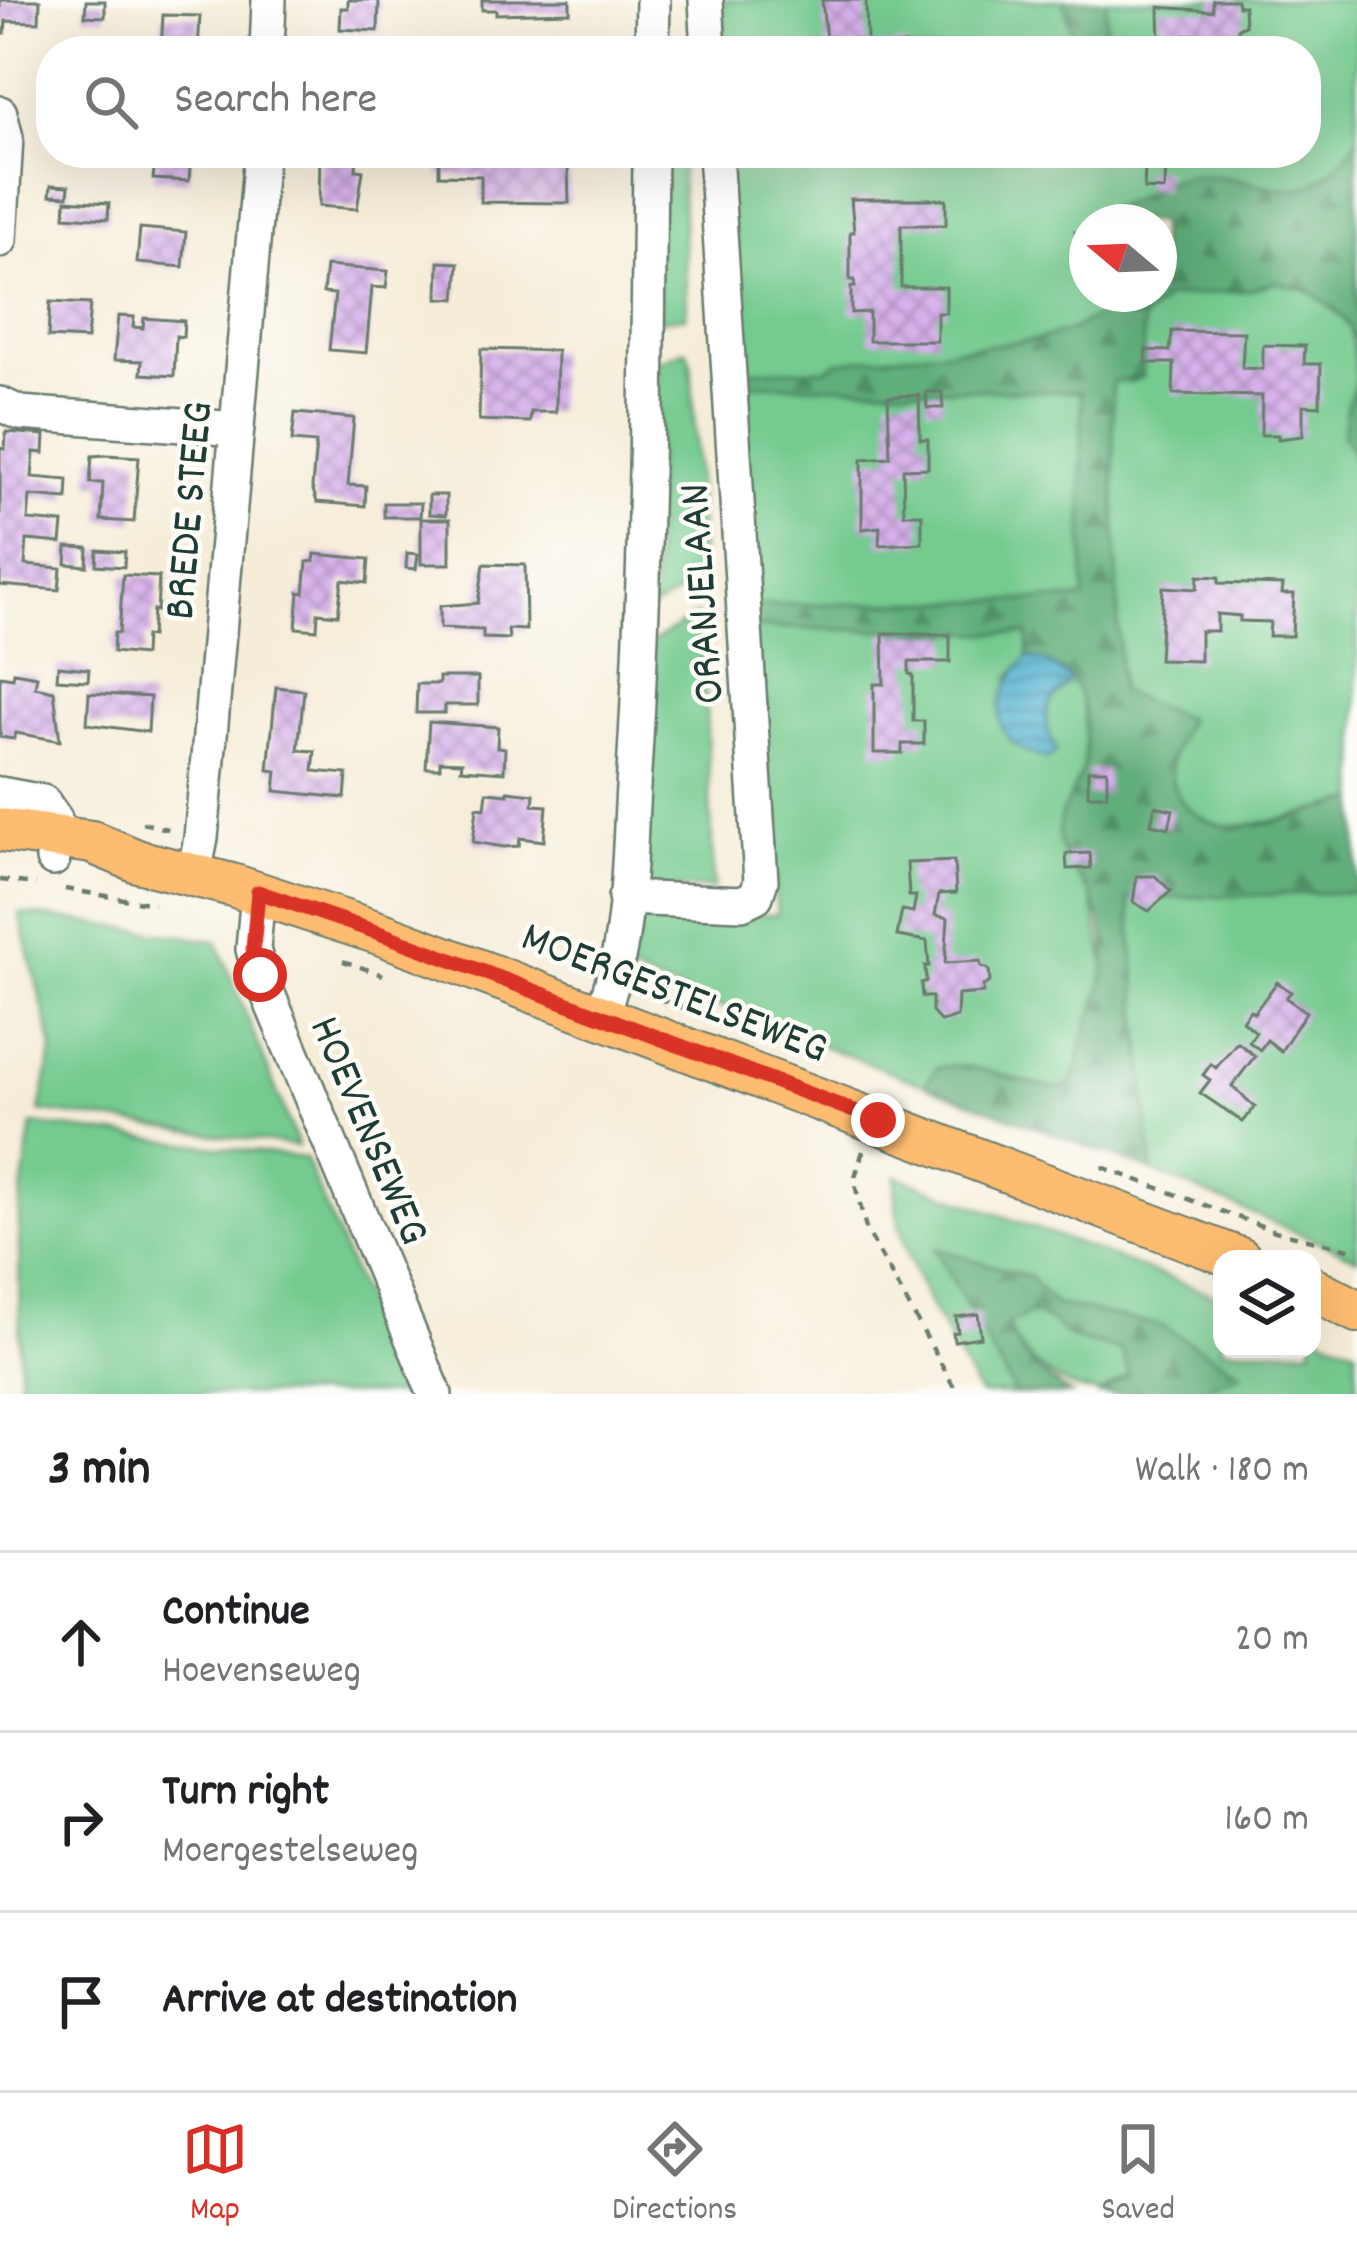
<!DOCTYPE html>
<html lang="en">
<head>
<meta charset="utf-8">
<style>
  body { margin:0; font-family:Dekko,sans-serif; background:#f2f2f2; color:#202124 }
  .controls { position:absolute; right:36px; bottom:36px; display:grid; overflow:hidden; border-radius:24px; box-shadow:0 12px 48px #0002 }
  .controls button { width:108px; height:108px; display:grid; place-items:center; padding:0; border:0; border-bottom:3px solid #e0e0e0; background:#fff; color:#202124; font:60px sans-serif }
  .compass { position:absolute; left:1069px; top:204px; width:108px; height:108px; border-radius:50%; background:#fff; box-shadow:0 12px 48px #0002; rotate:289deg }
  .stop { position:absolute; width:36px; height:36px; margin:-27px; border:9px solid #d93025; border-radius:50%; background:#fff }
  .stop.end { background:#d93025; border-color:#fff; box-shadow:0 3px 12px #0008 }
  .list { margin:0; padding:0; list-style:none }
  h2 { display:flex; justify-content:space-between; align-items:center; height:156px; margin:0; padding:0 48px; font-size:51px }
  h2 small { font-size:39px; font-weight:400; color:#757577 }
  .list li { display:grid; grid-template-columns:78px 1fr auto; gap:36px; align-items:center; box-sizing:border-box; height:180px; padding:0 48px; border-top:3px solid #e0e0e0 }
  .list b { display:block; font-size:45px; white-space:nowrap }
  .list p { margin:0; font-size:39px; white-space:nowrap; color:#757577 }
  .list em { font-size:39px; font-style:normal; color:#757577 }
  .icon { flex:none; width:66px; height:66px; fill:none; stroke:currentColor; stroke-width:2; stroke-linecap:round; stroke-linejoin:round }
  .map { position:relative; flex:none; width:1357px; height:1394px; overflow:hidden }
  .search { position:absolute; background:#fff; box-shadow:0 12px 48px #0002; left:36px; right:36px; top:36px; height:132px; display:flex; align-items:center; gap:30px; box-sizing:border-box; padding:0 42px; border-radius:48px; color:#757577; font-size:45px }
  .sheet { height:696px; background:#fff }
  nav { display:flex; justify-content:space-around; align-items:center; box-sizing:border-box; height:168px; border-top:3px solid #e0e0e0; background:#fff; font-size:33px; color:#757577 }
  nav a { display:grid; justify-items:center; gap:6px }
  nav .on { color:#d93025 }
  .map>svg:first-child { display:block }
  .grass { fill:#75ca8f; stroke:#4a8462; stroke-width:3 }
  .forest { fill:url(#forest-firs); stroke:#407657; stroke-width:3 }
  .water { fill:url(#water-rules); stroke:#387882; stroke-width:3 }
  .building { fill:url(#building-cross-hatch) }
  .lines { fill:none; stroke-linecap:round; stroke-linejoin:round }
  .minor-casing { stroke:#6a7b6e; stroke-width:38 }
  .major-casing { stroke:#6a7b6e; stroke-width:46 }
  .path { stroke:#6a7b6e; stroke-width:4.5; stroke-dasharray:9 9; stroke-linecap:butt }
  .minor { stroke:#fff; stroke-width:33 }
  .major { stroke:#febc70; stroke-width:42 }
  .route { stroke:#d93025; stroke-width:15 }
  .labels { text-anchor:middle; stroke-width:9; stroke-linejoin:round; paint-order:stroke }
  .street-label { font-size:45px; fill:#1f3d34; stroke:#fdfcf7 }
</style>
</head>
<body>
<div class="map">
<svg width="1357" height="1394" viewBox="0 0 1357 1394">
  <defs>
    <pattern id="forest-firs" width="22" height="20" patternUnits="userSpaceOnUse" patternTransform="scale(3)"><rect width="22" height="20" fill="#60ae7a"/><path d="M5 1l3.5 6h-7zM16 11l3.5 6h-7z" fill="#4f8f65"/></pattern>
    <pattern id="water-rules" width="6" height="5" patternUnits="userSpaceOnUse" patternTransform="scale(3)"><rect width="6" height="5" fill="#52b2d1"/><path d="M0 2.5h6" fill="none" stroke="#4392aa"/></pattern>
    <pattern id="building-cross-hatch" width="8" height="8" patternUnits="userSpaceOnUse" patternTransform="scale(3)"><rect width="8" height="8" fill="#d7b1eb"/><path d="M0 0l8 8M0 8l8-8" fill="none" stroke="#ae91bf"/></pattern>
  </defs>
  <rect width="100%" height="100%" fill="#fdfcf7"/>
  <filter id="ink" filterUnits="userSpaceOnUse"><feTurbulence type="fractalNoise" baseFrequency=".00833" numOctaves="2"/><feDisplacementMap in="SourceGraphic" scale="24" xChannelSelector="R" yChannelSelector="G"/><feConvolveMatrix kernelMatrix="1 2 1 2 8 2 1 2 1" color-interpolation-filters="sRGB"/></filter>
  <filter id="wash" filterUnits="userSpaceOnUse"><feTurbulence type="fractalNoise" baseFrequency=".004" numOctaves="4" result="noise"/><feDisplacementMap in="SourceGraphic" scale="48" xChannelSelector="R" yChannelSelector="G"/><feGaussianBlur stdDeviation="2.7" result="paint"/><feColorMatrix in="noise" values="0 0 0 0 0 0 0 0 0 0 0 0 0 0 0 0 0 1.4 0 .05"/><feComposite in="paint" operator="in"/></filter>
  <g filter="url(#wash)">
    <rect width="100%" height="100%" fill="#f6edd9"/>
    <path class="grass" d="M724,0H1357V140L1341,165L1305,189L1289,191L1231,179L1187,176L1168,182L1134,203L1110,207V222H1087V294H1111V309L1084,599L734,606L724,153H1306V51H724Z
      M658,153H680L687,307L685,317L657,320Z
      M1277,282L1309,291L1343,317L1350,329L1357,380L1346,409L1352,455L1357,458V800C1297,811 1164,872 1171,753L1120,693L1112,381L1130,382L1142,377L1143,319L1167,298L1249,290Z
      M686,350L691,360L702,577L697,583L653,608L659,361Z
      M695,616L702,621L714,888H651L643,868L652,642Z
      M735,627L1029,634L1028,657L1008,678L1056,752C1041,714 1041,708 1071,680L1083,697L1085,746L1083,770L1061,815L1068,863L1091,895L1107,974L1083,1041L1079,1072L1066,1088C1021,1089 981,1058 937,1068L925,1085L622,969L633,911L777,915L763,735Z
      M1357,892V1258L1152,1171L1129,898Z
      M19,913L217,941L298,1146L40,1111L53,1047Z
      M32,1124L305,1158L403,1394H20L19,1211Z
      M896,1176L1222,1298V1349H1312V1332L1356,1349L1357,1394H1186L1241,1372L1162,1326L1053,1304L1030,1277L936,1249L1015,1394H979C944,1326 890,1254 896,1176Z
      M1033,1313L1052,1322L1068,1337L1122,1351L1129,1375C1121,1380 1112,1388 1104,1392C1062,1394 1020,1358 1007,1324Z"/>
    <path class="forest" d="M1063,0H1106L1107,51H1069L1071,28Z
      M1357,140V458L1343,435L1346,409L1357,380L1355,339L1343,317L1310,291L1277,282L1249,290L1167,298L1143,319V377L1112,382L1120,692L1188,719C1175,745 1161,770 1180,798C1222,856 1302,810 1357,800V892L1129,899L1152,1171L925,1085L937,1068C981,1058 1021,1090 1066,1088C1080,1070 1078,1058 1084,1038C1103,983 1118,955 1091,896C1083,877 1063,863 1059,841C1054,816 1073,795 1081,773C1087,759 1085,742 1085,727C1083,687 1069,666 1028,657V634L735,627L734,606L1084,599L1081,392L740,384L724,371L827,369L837,362L1036,340L1071,330L1111,309V294H1159V222H1110V207C1141,202 1163,178 1189,176C1267,170 1300,227 1357,140Z
      M935,1248L1030,1277L1054,1304L1162,1326L1242,1373L1186,1394H1100L1128,1375L1122,1351L1068,1337L1052,1322L1033,1313L1008,1324C1018,1356 1043,1378 1071,1394H1015Z"/>
    <path class="water" d="M1028,657L1047,662L1071,680C1041,708 1041,714 1056,752L1048,759C985,743 989,700 1028,657Z"/>
    <g id="blocks">
      <path class="building" d="M0,0H40L39,22L6,21L5,33H0Z
        M348,0H379L378,31L340,29L341,8H348Z
        M482,0H570V12L496,14V10H482Z
        M822,0H866L867,46L905,44V51L827,50Z
        M1213,0H1237L1238,6H1244L1245,25L1238,28L1239,45L1216,46L1215,34L1186,35L1187,51H1160L1159,7L1213,11Z
        M86,1H105V17L85,16Z
        M163,15L200,16L198,51H161Z
        M156,153H191L189,181L153,179Z
        M320,153H357L356,170L363,171L357,209L319,206Z
        M439,153H466V161L492,162V153H523V165H568L569,203L481,202V176L439,175Z
        M1145,169L1166,170L1164,190L1144,189Z
        M51,185L69,186L68,196L50,195Z
        M851,199H946V225H901V287H946V313H937V341H869V312L851,313V287H855L854,280H850V232H854Z
        M66,200L109,203L108,219L65,216Z
        M140,228L186,232L183,267L137,263Z
        M1075,232L1087,233V278L1075,277Z
        M439,262L459,263L456,299L438,298Z
        M326,266L388,271L386,288L372,287L366,353L329,350L335,294L323,293Z
        M50,302L90,304L87,339L48,337Z
        M118,316L134,317L133,327L143,328L144,318L184,321L183,337L176,336L174,376L141,374L142,361L114,360Z
        M1172,331L1244,332L1242,368L1263,369V345L1305,346L1304,364H1321L1320,406L1303,405V436L1278,439V435H1261L1262,396L1173,394L1174,363H1146V350L1170,351Z
        M481,349L557,351L556,412H531L530,422L479,420Z
        M926,392H942L943,408H927Z
        M919,395L920,439H928V468L903,469L904,514H922V543L879,545L880,527L862,529V459L890,457L888,397Z
        M295,413L354,418L348,485L366,486L365,506L317,502L312,487L316,443L292,441Z
        M6,432L45,435L44,453L34,452L32,477L68,480L67,499L30,496L28,520L63,523L61,543L27,540L25,565L61,568L59,590L0,585V448L5,449Z
        M106,455L139,457L134,522L101,520L103,483H90L92,456Z
        M429,495H446V515L429,514Z
        M384,503H421L420,517H384Z
        M421,519H450V564H421Z
        M67,547L88,548L87,566L66,564Z
        M97,550L125,552L124,567L96,565Z
        M407,553L418,554L416,569L406,568Z
        M315,554L369,559L367,583L342,580L338,615L318,613L317,630L296,628L299,592L304,593L307,562L314,561Z
        M484,564L525,565L526,630L508,629L509,639L483,638V630L440,628V606L478,603Z
        M123,575L159,577L157,611L153,610L151,637L145,636L144,655L113,652L114,633H119Z
        M1198,576L1219,577V583L1283,585L1282,594H1294L1292,636H1269L1270,622L1240,621V616L1217,614V631H1200V661L1159,660L1163,587L1197,589Z
        M883,633L950,635V662H909V674L913,675V721H924V744H902V753H874V684H884Z
        M58,666L89,669L88,681L57,679Z
        M14,672L37,676L35,687L54,691L60,741L16,733L14,739L0,737V676L13,678Z
        M439,677H478V705H445V713H416L417,684H439Z
        M276,687L304,690L298,750L315,751L313,771L347,774L345,798L275,791L277,771L268,770Z
        M89,693L150,697L148,732L87,724Z
        M429,722L498,727L497,747L505,748L504,772L461,769L462,762L440,761V768H426Z
        M1088,770H1107V795H1088Z
        M508,791L534,794L533,805L547,806L544,841L520,838L519,846L504,847L473,842L477,807L485,808L487,792L508,794Z
        M1155,806L1173,810L1169,828L1151,824Z
        M1090,853L1091,868L1067,869L1066,854Z
        M954,861L956,893L939,894L935,915L948,918L945,963L980,961L981,966L989,970L990,982L983,986V993L958,995L957,1017L941,1022L932,1012V997H922L921,983L926,982L925,966H929L927,941L897,936L902,910L913,912L916,896H909L907,863Z
        M1137,876H1155L1171,891L1149,911L1133,902Z
        M1277,982L1291,992L1286,998L1306,1012L1281,1051L1267,1040L1260,1050L1249,1042L1256,1032L1242,1021L1250,1010L1254,1013Z
        M1237,1042L1255,1056L1232,1086L1255,1107L1243,1122L1200,1093L1210,1080L1203,1075L1211,1064L1216,1068Z
        M978,1314L981,1337L954,1341L953,1333L958,1332L956,1317Z"/>
    </g>
  </g>
  <g filter="url(#ink)">
    <use href="#blocks" fill-opacity="0" stroke="#6a7b6e" stroke-width="3"/>
    <g class="lines">
      <g class="minor-casing">
        <path id="minor" d="M706,0L709,51
          M267,51L269,0
          M652,51L653,0
          M0,113L6,138L0,240
          M0,404L20,413L237,429
          M0,794L43,802L55,819L53,859
          M194,874L201,838L261,153
          M258,892L253,949L260,975L435,1394
          M625,898L742,903L756,896L761,881L715,153
          M601,1015C632,940 628,852 634,772C647,566 648,360 650,153"/>
      </g>
      <g class="major-casing">
        <path id="major" d="M0,830L92,842L137,861L232,885L382,934L1240,1259
          M1312,1288L1357,1311"/>
      </g>
      <path class="path" d="M142,823L172,830
        M0,880L36,884
        M65,889L154,904
        M343,961L383,975
        M642,992L693,1012
        M863,1151L854,1180L866,1229L958,1394
        M1102,1167L1275,1231L1357,1251"/>
      <use href="#minor" class="minor"/>
      <use href="#major" class="major"/>
    </g>
  </g>
  <g class="lines" filter="url(#ink)">
    <path class="route" d="M260,975L253,949L258,892L382,934L878,1120"/>
  </g>
  <g class="labels">
    <g class="street-label">
      <text transform="translate(185 510) rotate(-85)" y="16">BREDE STEEG</text>
      <text transform="translate(698 594) rotate(-94)" y="16">ORANJELAAN</text>
      <text transform="translate(676 989) rotate(21)" y="16">MOERGESTELSEWEG</text>
      <text transform="translate(373 1129) rotate(67)" y="16">HOEVENSEWEG</text>
    </g>
  </g>
</svg>
<div class="controls">
<button><svg class="icon" aria-label="layers" viewBox="0 0 24 24"><path d="M12 4l9 5-9 5-9-5zM3 14l9 5 9-5"/></svg></button>
</div>
<svg class="compass" viewBox="-18 -18 36 36"><path d="M0-13l5 13h-10z" fill="#e53935"/><path d="M0 13l5-13h-10z" fill="#757577"/></svg>
<div class="stop" style="left:260px;top:975px"></div>
<div class="stop end" style="left:878px;top:1120px"></div>
<div class="search"><svg class="icon" aria-label="search" viewBox="0 0 24 24"><circle cx="10" cy="10" r="6"/><path d="M15 15l6 6"/></svg>Search here</div>
</div>
<section class="sheet">
<h2>3 min<small>Walk · 180 m</small></h2>
<ul class="list">
<li><svg class="icon" aria-label="ahead" viewBox="0 0 24 24"><path d="M12 20V5M6 11l6-6 6 6"/></svg><div><b>Continue</b><p>Hoevenseweg</p></div><em>20 m</em></li>
<li><svg class="icon" aria-label="right" viewBox="0 0 24 24"><path d="M7 20v-9h11M14 6l5 5-5 5"/></svg><div><b>Turn right</b><p>Moergestelseweg</p></div><em>160 m</em></li>
<li><svg class="icon" aria-label="arrive" viewBox="0 0 24 24"><path d="M6 21V4h12l-3 4 3 4H6"/></svg><div><b>Arrive at destination</b></div></li>
</ul>
</section>
<nav>
<a class="on"><svg class="icon" aria-label="map" viewBox="0 0 24 24"><path d="M3 6l6-2 6 2 6-2v14l-6 2-6-2-6 2zM9 4v14M15 6v14"/></svg>Map</a>
<a><svg class="icon" aria-label="directions" viewBox="0 0 24 24"><path d="M12 3l9 9-9 9-9-9zM9 14v-3h6M13 9l2 2-2 2"/></svg>Directions</a>
<a><svg class="icon" aria-label="saved" viewBox="0 0 24 24"><path d="M7 4h10v16l-5-4-5 4z"/></svg>Saved</a>
</nav>
</body>
</html>
